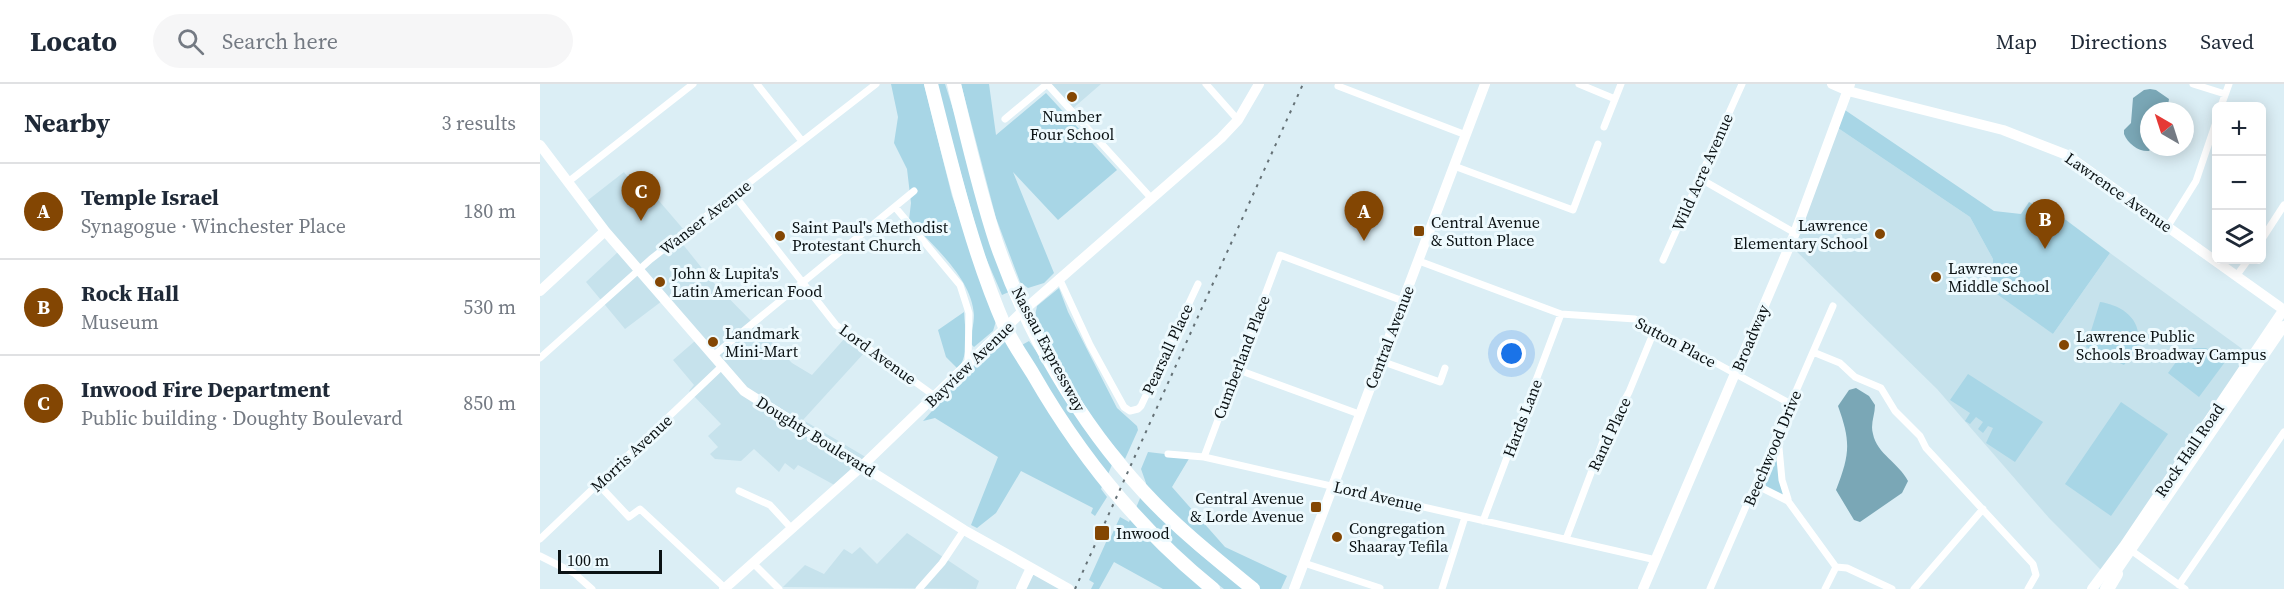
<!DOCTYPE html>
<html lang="en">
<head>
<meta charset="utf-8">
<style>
  body { margin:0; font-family:"Source Serif 4",serif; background:#f6f6f7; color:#1f2937 }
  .controls { position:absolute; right:18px; top:18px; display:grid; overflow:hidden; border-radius:9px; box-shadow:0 3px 15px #0003 }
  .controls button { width:54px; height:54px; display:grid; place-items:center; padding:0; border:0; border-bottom:2px solid #e0e1e3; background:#fff; color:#1f2937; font:30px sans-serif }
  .compass { position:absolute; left:1600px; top:18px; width:54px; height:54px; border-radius:50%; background:#fff; box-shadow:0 3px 15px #0003; rotate:321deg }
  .scale { position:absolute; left:18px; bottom:15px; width:104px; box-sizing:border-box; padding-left:6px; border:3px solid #0b1214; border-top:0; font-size:16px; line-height:21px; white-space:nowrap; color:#0b1214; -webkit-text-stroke:4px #eefafe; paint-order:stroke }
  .you { position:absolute; left:972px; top:270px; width:21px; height:21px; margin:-15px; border:4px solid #fff; border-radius:50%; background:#1a73e8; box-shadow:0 0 0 9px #1a73e833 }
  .badge { display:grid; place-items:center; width:39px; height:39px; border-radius:50%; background:#834603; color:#fff; font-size:20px; font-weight:700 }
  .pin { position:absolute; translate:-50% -50px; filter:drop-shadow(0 2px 3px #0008) }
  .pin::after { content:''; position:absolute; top:32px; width:21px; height:18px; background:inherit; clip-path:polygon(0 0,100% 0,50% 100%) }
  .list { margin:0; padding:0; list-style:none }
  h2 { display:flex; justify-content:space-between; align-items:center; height:78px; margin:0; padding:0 24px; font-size:26px }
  h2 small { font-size:20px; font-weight:400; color:#747a83 }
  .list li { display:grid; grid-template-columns:39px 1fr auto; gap:18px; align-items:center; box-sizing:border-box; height:96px; padding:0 24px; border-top:2px solid #e0e1e3 }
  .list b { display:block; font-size:22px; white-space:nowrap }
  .list p { margin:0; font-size:20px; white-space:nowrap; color:#747a83 }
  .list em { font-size:20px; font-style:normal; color:#747a83 }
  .icon { flex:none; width:33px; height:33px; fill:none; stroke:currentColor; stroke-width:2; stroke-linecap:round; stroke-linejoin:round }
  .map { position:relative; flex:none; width:1744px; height:505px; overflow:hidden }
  header { display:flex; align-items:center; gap:36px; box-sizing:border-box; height:84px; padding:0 30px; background:#fff; border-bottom:2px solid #e0e1e3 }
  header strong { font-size:28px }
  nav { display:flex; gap:33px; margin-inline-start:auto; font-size:21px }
  .search { width:420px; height:54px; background:#f6f6f7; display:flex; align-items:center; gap:15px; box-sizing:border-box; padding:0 21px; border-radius:33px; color:#747a83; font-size:22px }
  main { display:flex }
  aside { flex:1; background:#fff }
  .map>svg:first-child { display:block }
  .built { fill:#c6e2ec }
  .green { fill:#a8d6e6 }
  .water { fill:#7aa7b6 }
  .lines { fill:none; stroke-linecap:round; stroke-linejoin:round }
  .street { stroke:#fff; stroke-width:7 }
  .secondary { stroke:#fff; stroke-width:10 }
  .highway { stroke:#fff; stroke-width:14 }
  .rail { stroke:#657176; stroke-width:2; stroke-dasharray:3 6; stroke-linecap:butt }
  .poi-dot { fill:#834603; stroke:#eefafe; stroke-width:2 }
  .labels { text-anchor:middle; stroke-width:6; stroke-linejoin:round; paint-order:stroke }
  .poi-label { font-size:16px; fill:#0b1214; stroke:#eefafe; text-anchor:start }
  .street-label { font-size:16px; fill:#0b1214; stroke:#eefafe }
</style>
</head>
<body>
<header>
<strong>Locato</strong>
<div class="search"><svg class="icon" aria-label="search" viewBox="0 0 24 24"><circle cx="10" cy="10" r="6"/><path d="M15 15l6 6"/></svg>Search here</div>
<nav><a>Map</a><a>Directions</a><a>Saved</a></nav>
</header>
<main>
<aside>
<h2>Nearby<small>3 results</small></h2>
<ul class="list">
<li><span class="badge">A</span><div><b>Temple Israel</b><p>Synagogue · Winchester Place</p></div><em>180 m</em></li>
<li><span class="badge">B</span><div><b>Rock Hall</b><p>Museum</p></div><em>530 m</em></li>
<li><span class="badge">C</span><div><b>Inwood Fire Department</b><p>Public building · Doughty Boulevard</p></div><em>850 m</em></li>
</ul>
</aside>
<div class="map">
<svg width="1744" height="505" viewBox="0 0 1744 505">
  <rect width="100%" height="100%" fill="#dbeef5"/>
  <path class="built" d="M507,0H561L531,26Z
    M1295,42L1430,133L1453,175V190L1513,250L1570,169L1712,272L1565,490L1509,434L1397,305L1250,161Z
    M84,88L95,102L102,97L144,146L137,153L173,198L252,279L272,291L305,254L325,268L263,336L329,375L298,403L258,381L254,386L245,379L239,388L214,365L201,377L175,375L170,370L178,363L168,352L181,340L149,307L154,301L133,276L155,257L122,217L85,245L46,198L79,167L43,120Z
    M367,449L439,497L436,505L243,503L265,481L284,490L304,465L312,470L320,463L337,480Z
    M493,490L523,505H486Z"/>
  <path class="green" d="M351,0H384L412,112L456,237L453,247L434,263L430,259C431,250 434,240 434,231C432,194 392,161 369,136L371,119L367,85L354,59L358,33Z
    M396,0H405L471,207L462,211L442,165Z
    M421,0H449L456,51L506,9L577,86L518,136L473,88L514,189L504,199L488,204L480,198L456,134Z
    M1302,24L1454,127L1481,130L1489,118L1526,136L1570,169L1513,250L1447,203L1453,190V175L1430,133L1295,42Z
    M519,204L528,228L577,324L597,342L598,346L585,375L547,330L494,237L497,222Z
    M1560,218C1582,221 1604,236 1597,262C1595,268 1588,275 1584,281L1546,263Z
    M424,228C425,247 430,269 418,285L406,273L398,246Z
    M464,255L564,398L561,405L567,413L555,432L551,429L553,424L481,387L456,429L437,444L431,441L458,373L395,334L383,337L447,266Z
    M489,257L574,376L566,395L480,262Z
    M1653,264H1666L1685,278L1659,313L1628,289L1639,274Z
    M1428,290L1503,338L1475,378L1446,359L1453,344L1448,342L1443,349L1438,345L1443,338L1436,333L1430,340L1425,337L1430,329L1410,316Z
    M1581,318L1628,350L1571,432L1525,400Z
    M1238,350L1248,417L1216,401Z
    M608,368L650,373L632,403L685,463L747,492L741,505H720L701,492L605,403L606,399L601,385Z
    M601,412L655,466L703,505H684L634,466L595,426Z
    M592,431L666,505H623L574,478L559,505H551L554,499L549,496L567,456L569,457L580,433L589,438Z"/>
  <path class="water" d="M1610,5L1616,6L1629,15L1627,27H1609V63H1612L1609,67C1599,68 1588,60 1584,50V46L1591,39L1593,14L1604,6Z
    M1316,304L1329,312L1335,321C1335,331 1330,340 1333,350C1337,370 1359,379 1368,397L1362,409L1320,438L1314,436L1296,406C1310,370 1311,358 1298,322L1309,306Z"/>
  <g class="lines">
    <path class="street" d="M217,0L262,57
      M666,0L698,36
      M1039,0L1075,15
      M1653,0L1685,10
      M798,2L926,51
      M1681,22L1689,0
      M465,35L507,0L612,115
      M1064,43L1081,0
      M914,82L1033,126L1058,60
      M1159,94L1255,149
      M28,98L153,0
      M194,111L296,241L396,313
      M355,123L420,201L429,229L428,280
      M1628,142L1656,97L1676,38
      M1722,155L1744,121
      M1123,176L1202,0
      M879,177L1021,230L1095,235L1251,320
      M1697,191L1708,176
      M519,194L550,261L584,323L590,327L598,325L601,322L658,200
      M1273,268L1300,279L1315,293L1341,304L1355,327L1380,352L1386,364L1493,480L1496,491L1488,505
      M173,272L374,107
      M0,274L111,175L336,0
      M841,277L900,298L905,284
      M696,285L819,330
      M1238,353L1242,396L1248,415
      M628,370L664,373L1116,476
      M664,373L740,171L863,217
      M58,400L89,433L100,425L185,504
      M1216,401L1248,417L1296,483
      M199,407L230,421L252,445
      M943,437L1021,230
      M0,455L181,283
      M1026,455L1065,352L1089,308L1115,245
      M1592,467L1645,505
      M0,472L34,489L52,505
      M764,479L840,504
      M214,480L239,505
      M1296,483L1307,484L1352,505
      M1639,501L1744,348
      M379,505L402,479L424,446
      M902,505L925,433
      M1170,505L1293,222
      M1285,505L1296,483
      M1374,505L1443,425"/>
    <path class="secondary" d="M1292,0L1308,7L1463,46L1527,71L1744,226
      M0,61L65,147L204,307L424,446L529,505
      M0,207L65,147
      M1571,495L1744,242
      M184,505L323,381L484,226L681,54L698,36L719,0
      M481,505L491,484
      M754,505L945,0
      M1103,505L1255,149L1310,0
      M1552,505L1584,462L1744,225"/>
    <path class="highway" d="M391,0C412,82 431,165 465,243C473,260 484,275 493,290C540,372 599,445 673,505
      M414,0C427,53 439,107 456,158C487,248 539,338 604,408C637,444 675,474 713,505
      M1567,505L1576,490"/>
    <path class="rail" d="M535,505L763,0"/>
  </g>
  <g class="poi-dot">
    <circle cx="532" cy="13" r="6"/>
    <rect x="873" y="141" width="12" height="12" rx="3"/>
    <circle cx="1340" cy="150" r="6"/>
    <circle cx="240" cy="152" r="6"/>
    <circle cx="1396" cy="193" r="6"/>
    <circle cx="120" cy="198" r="6"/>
    <circle cx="173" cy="258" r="6"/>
    <circle cx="1524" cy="261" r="6"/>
    <rect x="770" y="417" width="12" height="12" rx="3"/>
    <rect x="554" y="441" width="16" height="16" rx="3"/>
    <circle cx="797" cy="453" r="6"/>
  </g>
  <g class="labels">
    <g class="poi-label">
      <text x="532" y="38" text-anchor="middle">Number<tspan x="532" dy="18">Four School</tspan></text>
      <text x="891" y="144">Central Avenue<tspan x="891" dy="18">&amp; Sutton Place</tspan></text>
      <text x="1328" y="147" text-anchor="end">Lawrence<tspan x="1328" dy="18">Elementary School</tspan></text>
      <text x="252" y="149">Saint Paul's Methodist<tspan x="252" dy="18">Protestant Church</tspan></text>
      <text x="1408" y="190">Lawrence<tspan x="1408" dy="18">Middle School</tspan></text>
      <text x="132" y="195">John &amp; Lupita's<tspan x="132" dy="18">Latin American Food</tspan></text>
      <text x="185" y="255">Landmark<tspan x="185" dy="18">Mini-Mart</tspan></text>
      <text x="1536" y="258">Lawrence Public<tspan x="1536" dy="18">Schools Broadway Campus</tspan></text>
      <text x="764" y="420" text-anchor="end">Central Avenue<tspan x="764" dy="18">&amp; Lorde Avenue</tspan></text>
      <text x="809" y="450">Congregation<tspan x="809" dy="18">Shaaray Tefila</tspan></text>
      <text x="576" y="455">Inwood</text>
    </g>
    <g class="street-label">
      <text transform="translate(1162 88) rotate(-66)" y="6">Wild Acre Avenue</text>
      <text transform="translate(1579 108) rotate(35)" y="6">Lawrence Avenue</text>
      <text transform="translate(165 133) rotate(-38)" y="6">Wanser Avenue</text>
      <text transform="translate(849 253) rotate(-69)" y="6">Central Avenue</text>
      <text transform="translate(1210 254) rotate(-67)" y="6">Broadway</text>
      <text transform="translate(1136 258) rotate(28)" y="6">Sutton Place</text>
      <text transform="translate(509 265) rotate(62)" y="6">Nassau Expressway</text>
      <text transform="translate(627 265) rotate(-65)" y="6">Pearsall Place</text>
      <text transform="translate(338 270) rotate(36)" y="6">Lord Avenue</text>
      <text transform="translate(701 273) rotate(-69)" y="6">Cumberland Place</text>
      <text transform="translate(429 280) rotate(-44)" y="6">Bayview Avenue</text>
      <text transform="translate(982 334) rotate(-69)" y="6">Hards Lane</text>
      <text transform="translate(1069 350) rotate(-65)" y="6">Rand Place</text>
      <text transform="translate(276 352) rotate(32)" y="6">Doughty Boulevard</text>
      <text transform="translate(1232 364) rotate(-67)" y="6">Beechwood Drive</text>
      <text transform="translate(1649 366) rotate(-56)" y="6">Rock Hall Road</text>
      <text transform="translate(91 369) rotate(-43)" y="6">Morris Avenue</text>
      <text transform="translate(838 412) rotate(13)" y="6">Lord Avenue</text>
    </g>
  </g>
</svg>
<div class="controls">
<button>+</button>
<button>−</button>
<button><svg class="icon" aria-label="layers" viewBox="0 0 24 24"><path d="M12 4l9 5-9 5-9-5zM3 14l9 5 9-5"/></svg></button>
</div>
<svg class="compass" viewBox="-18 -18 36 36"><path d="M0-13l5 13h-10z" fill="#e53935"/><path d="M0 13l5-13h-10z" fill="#747a83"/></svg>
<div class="scale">100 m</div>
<div class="you"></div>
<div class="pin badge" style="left:824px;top:157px">A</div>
<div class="pin badge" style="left:1505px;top:165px">B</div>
<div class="pin badge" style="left:101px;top:137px">C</div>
</div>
</main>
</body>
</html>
